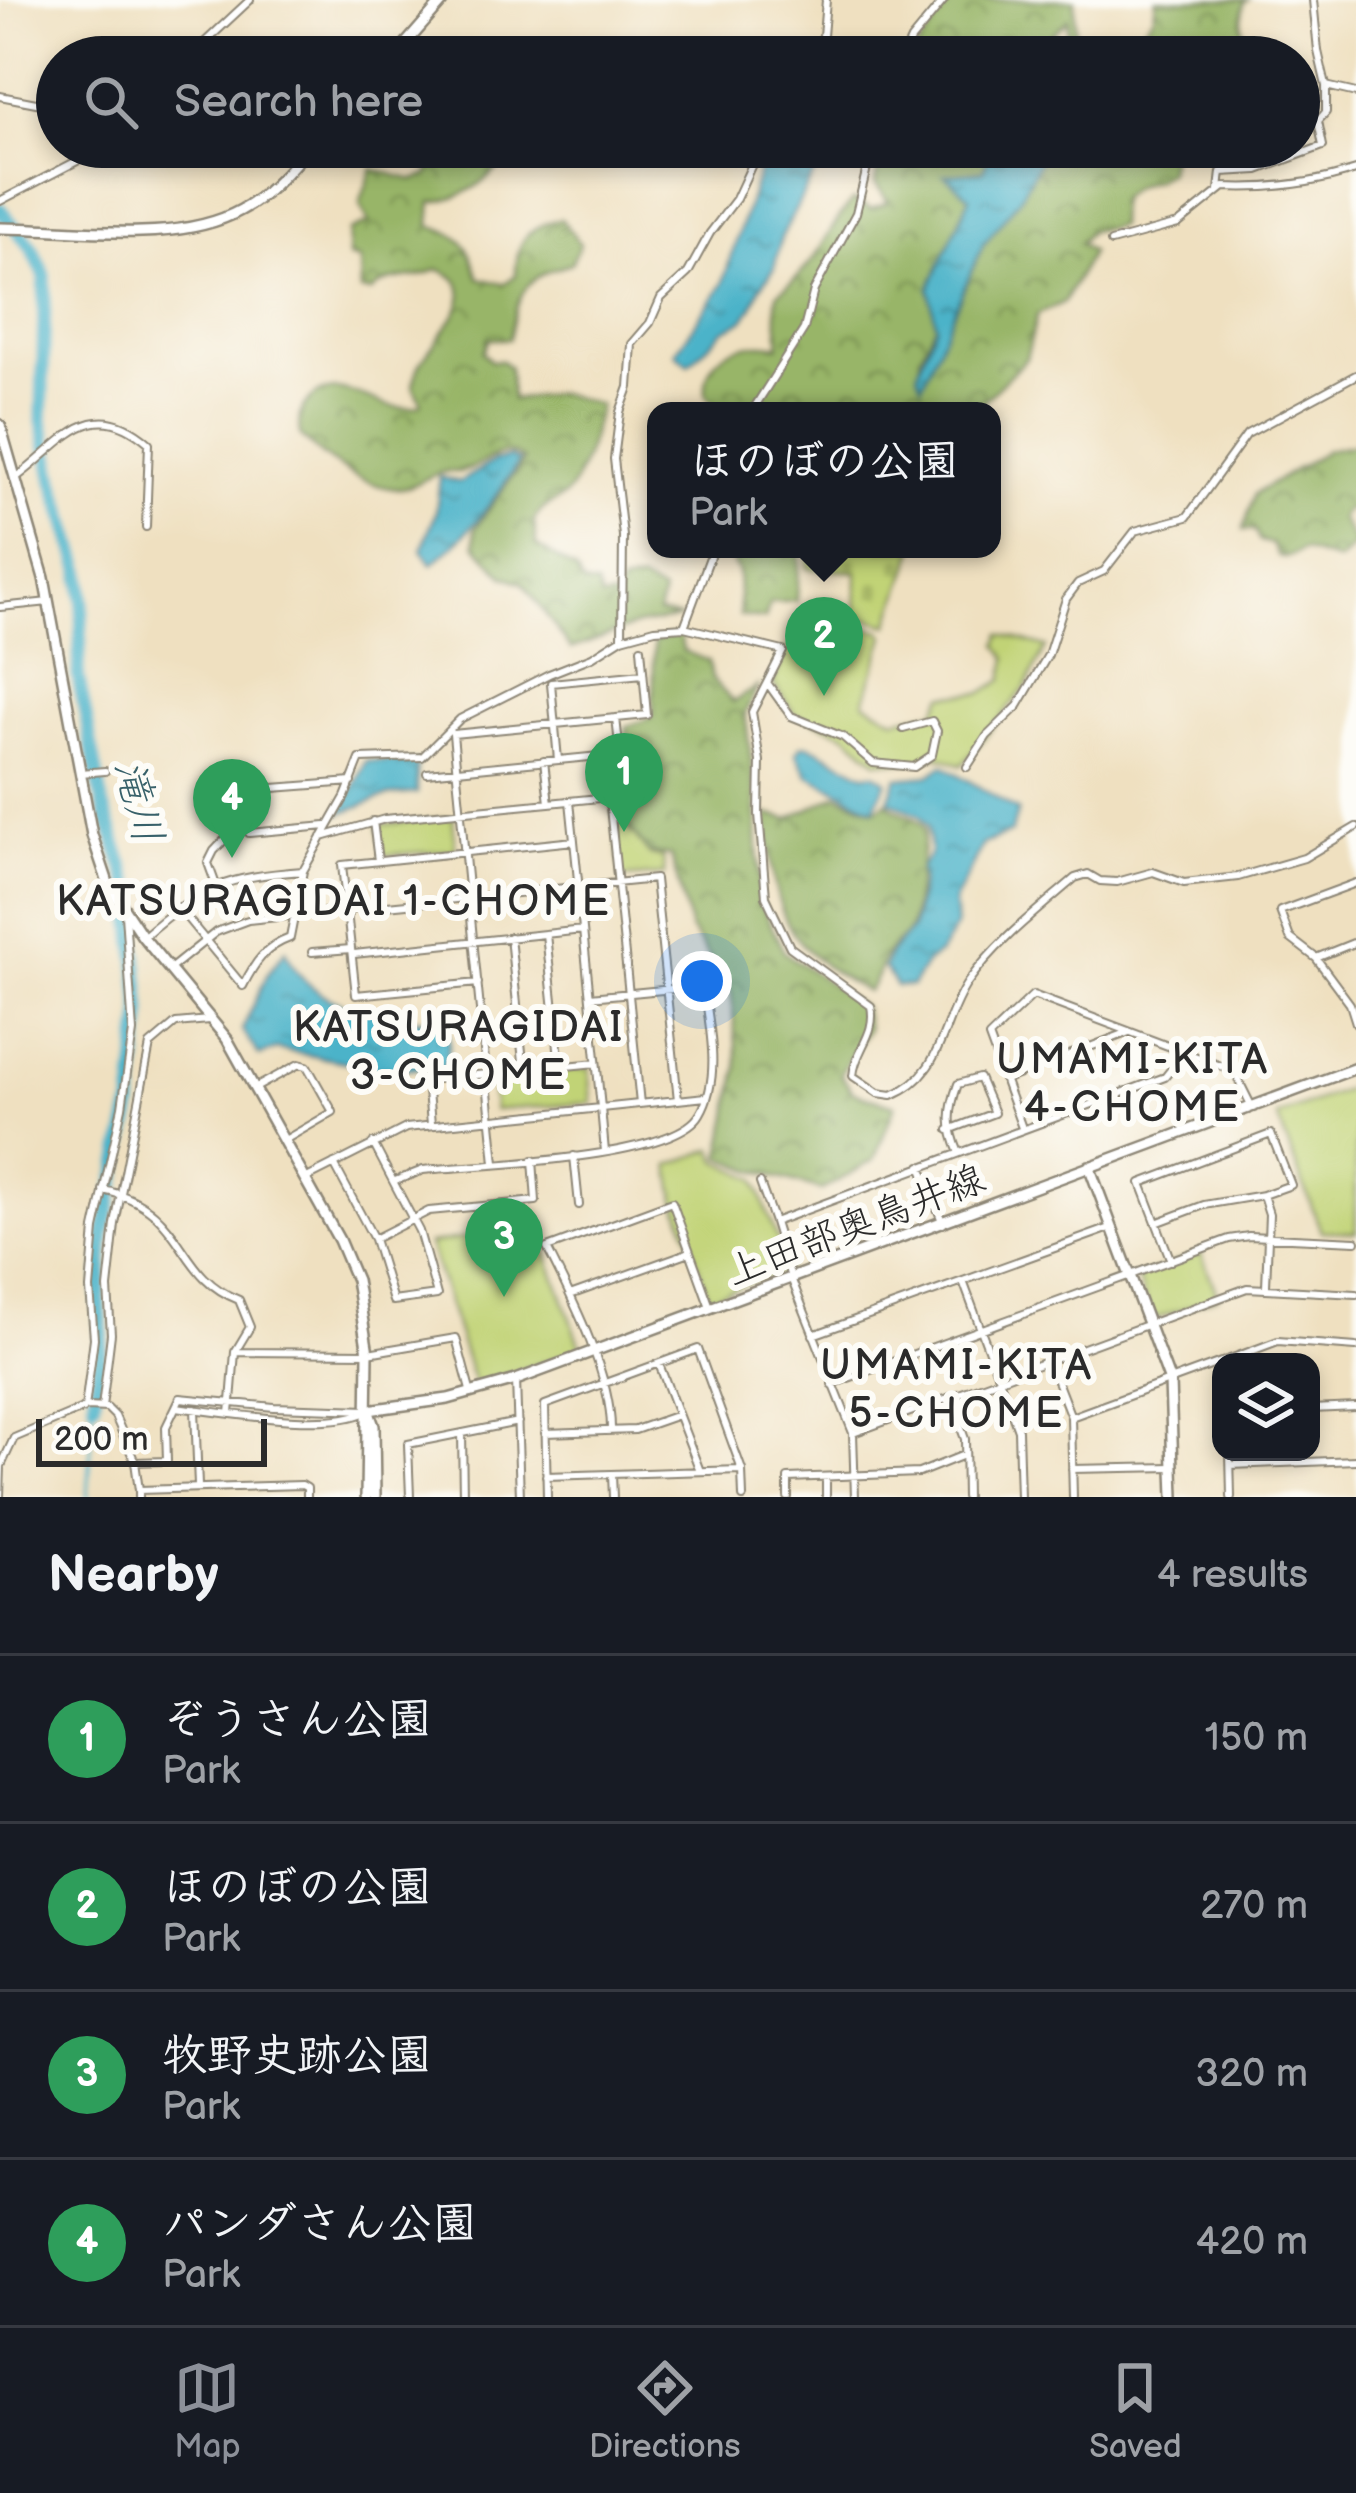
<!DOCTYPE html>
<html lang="en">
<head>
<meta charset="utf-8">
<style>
  body { margin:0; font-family:"Balsamiq Sans","Klee One",sans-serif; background:#20242c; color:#f1f3f6 }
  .controls { position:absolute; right:36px; bottom:36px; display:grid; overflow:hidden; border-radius:24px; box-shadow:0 6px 18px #0003 }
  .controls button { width:108px; height:108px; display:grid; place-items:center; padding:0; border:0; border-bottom:3px solid #363941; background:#171b24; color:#f1f3f6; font:60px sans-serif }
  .scale { position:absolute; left:36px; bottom:30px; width:231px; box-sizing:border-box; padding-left:12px; border:6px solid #2b2b2b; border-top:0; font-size:33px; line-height:42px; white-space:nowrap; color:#2b2b2b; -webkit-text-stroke:9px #fdfcf7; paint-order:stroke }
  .you { position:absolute; left:702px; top:981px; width:42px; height:42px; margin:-30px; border:9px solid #fff; border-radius:50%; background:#1a73e8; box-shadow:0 0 0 18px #1a73e833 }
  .badge { display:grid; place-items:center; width:78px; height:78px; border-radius:50%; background:#8c9099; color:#fff; font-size:39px; font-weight:700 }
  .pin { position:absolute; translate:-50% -99px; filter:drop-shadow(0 3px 6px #0008) }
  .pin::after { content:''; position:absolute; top:63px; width:42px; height:36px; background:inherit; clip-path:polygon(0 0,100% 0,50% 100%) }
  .popup { position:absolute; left:647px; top:402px; width:354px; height:156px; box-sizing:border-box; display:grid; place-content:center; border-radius:24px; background:#171b24; filter:drop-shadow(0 3px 9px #0005); font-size:39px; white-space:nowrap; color:#9ea1a6 }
  .popup b { font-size:45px; color:#f1f3f6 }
  .popup::after { content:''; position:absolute; left:50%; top:100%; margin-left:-24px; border:24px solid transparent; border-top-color:#171b24 }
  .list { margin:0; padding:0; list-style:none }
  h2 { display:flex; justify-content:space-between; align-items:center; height:156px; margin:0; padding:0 48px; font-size:51px }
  h2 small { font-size:39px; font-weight:400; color:#9ea1a6 }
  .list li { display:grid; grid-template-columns:78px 1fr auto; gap:36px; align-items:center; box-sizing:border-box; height:168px; padding:0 48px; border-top:3px solid #363941 }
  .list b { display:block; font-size:45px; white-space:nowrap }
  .list p { margin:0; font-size:39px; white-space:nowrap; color:#9ea1a6 }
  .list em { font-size:39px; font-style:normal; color:#9ea1a6 }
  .icon { flex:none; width:66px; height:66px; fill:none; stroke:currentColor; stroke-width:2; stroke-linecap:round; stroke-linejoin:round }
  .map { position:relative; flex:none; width:1356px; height:1497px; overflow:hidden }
  .search { position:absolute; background:#171b24; box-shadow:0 6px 18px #0003; left:36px; right:36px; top:36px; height:132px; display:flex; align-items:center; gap:30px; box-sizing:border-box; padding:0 42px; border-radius:66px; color:#9ea1a6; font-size:45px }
  .sheet { height:828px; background:#171b24 }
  nav { display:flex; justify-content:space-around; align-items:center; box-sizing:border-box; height:168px; border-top:3px solid #363941; background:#171b24; font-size:33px; color:#9ea1a6 }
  nav a { display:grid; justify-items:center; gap:6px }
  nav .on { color:#8c9099 }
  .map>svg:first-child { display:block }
  .green { fill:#c1d376; stroke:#767f50; stroke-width:3 }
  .forest { fill:url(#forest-crowns); stroke:#627049; stroke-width:3 }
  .cemetery { fill:url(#cemetery-stones); stroke:#767f50; stroke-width:3 }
  .water { fill:url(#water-ripples); stroke:#3b6f7a; stroke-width:3 }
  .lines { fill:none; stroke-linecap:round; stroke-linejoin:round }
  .stream { stroke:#4bb3c9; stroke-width:3 }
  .river { stroke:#4bb3c9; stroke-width:14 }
  .minor-casing { stroke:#8d8676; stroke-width:10 }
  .tertiary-casing { stroke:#8d8676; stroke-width:14 }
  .secondary-casing { stroke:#8d8676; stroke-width:14 }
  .minor { stroke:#fff; stroke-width:6 }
  .tertiary { stroke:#fff; stroke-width:9 }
  .secondary { stroke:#fff; stroke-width:9 }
  .labels { text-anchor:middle; stroke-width:12; stroke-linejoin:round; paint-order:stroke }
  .street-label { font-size:39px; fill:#2b2b2b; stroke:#fdfcf7 }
  .water-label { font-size:42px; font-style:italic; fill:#38616a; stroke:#fdfcf7 }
  .neighbourhood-label { font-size:42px; letter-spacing:3px; fill:#2b2b2b; stroke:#fdfcf7 }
</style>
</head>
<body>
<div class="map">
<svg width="1356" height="1497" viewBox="0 0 1356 1497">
  <defs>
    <pattern id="forest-crowns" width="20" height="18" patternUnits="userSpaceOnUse" patternTransform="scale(3)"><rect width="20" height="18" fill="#98b567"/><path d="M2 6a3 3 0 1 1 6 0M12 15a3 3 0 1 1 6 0" fill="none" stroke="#7c9355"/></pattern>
    <pattern id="cemetery-stones" width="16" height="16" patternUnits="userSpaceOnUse" patternTransform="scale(3)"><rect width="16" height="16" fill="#c1d376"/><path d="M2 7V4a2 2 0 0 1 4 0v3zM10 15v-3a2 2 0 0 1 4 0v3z" fill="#a6b566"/></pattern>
    <pattern id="water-ripples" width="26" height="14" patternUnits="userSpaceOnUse" patternTransform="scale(3)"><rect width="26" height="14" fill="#4bb3c9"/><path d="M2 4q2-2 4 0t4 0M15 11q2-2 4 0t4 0" fill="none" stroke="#3f92a3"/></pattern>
  </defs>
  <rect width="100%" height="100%" fill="#fdfcf7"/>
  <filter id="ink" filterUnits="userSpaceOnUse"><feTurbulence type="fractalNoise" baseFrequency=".00833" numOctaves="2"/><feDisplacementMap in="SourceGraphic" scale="24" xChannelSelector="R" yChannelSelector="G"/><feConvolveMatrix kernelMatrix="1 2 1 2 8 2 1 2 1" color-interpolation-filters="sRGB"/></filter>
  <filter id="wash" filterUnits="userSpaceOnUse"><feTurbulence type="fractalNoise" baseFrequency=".004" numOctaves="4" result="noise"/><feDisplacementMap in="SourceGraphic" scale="48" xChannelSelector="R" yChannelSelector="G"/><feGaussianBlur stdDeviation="2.7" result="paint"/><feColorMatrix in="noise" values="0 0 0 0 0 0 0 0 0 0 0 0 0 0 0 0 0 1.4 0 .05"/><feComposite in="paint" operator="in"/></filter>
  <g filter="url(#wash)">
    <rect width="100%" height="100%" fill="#efe0c0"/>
    <path class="green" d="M865,628L881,631L885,636L864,702L895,719L935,711L944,695L982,693L1003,680L1007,658L998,645L1001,634L1046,647L1026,687L962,765L938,756L908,762L877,761L846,734L795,714L773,684L787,647L843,651L849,629Z
      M613,809L650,855L663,858L665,875L621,878Z
      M453,817L455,850L383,855L378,825Z
      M589,1068L592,1103L494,1110L492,1082L495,1077Z
      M1356,1086V1232L1321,1231L1277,1116Z
      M713,1149L718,1161L755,1179L789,1270L709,1297L676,1200L670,1165Z
      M521,1229L539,1233L582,1349L475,1386L429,1244Z
      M1201,1253L1218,1296L1152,1320L1137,1277Z"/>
    <path class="forest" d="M952,0H1075L1076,57H1067L1068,19L1028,57H911Z
      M1156,0H1248L1244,3C1239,27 1243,37 1256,57H1224L1210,45L1193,51L1189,57H1124L1154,15Z
      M432,147H514C498,176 465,199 432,202L430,225C465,237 467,243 479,278L504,284L516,275C516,241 527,226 561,219L580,244L572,262C563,268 554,268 545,273C519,284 514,314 509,339H489L483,352L491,361H502L509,367L512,400L559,393L599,405C596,424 579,487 563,497C548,507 546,503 534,520L536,545L576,571L583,584L597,586L601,599L617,597L621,584L641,581L663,593L658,613L681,618L637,625L571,649L523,583L504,576L475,545V528L524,460C500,442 487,465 464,471C457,473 451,471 444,472C425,475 412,492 390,488C356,482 323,459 300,435C298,420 299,409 311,399C344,368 386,423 422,404L413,386C413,384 418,367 419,366C432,339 496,288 437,269C414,284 391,271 372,292L361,291L360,260L348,257L349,231L369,223L360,204L372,169L414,180L429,175Z
      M883,147H993L983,172L946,176L970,197L929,289L936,324L920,356L922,384L983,245L1019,199L1047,147H1172L1168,171C1150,187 1141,176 1119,199L1118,226L1090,231L1079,243L1091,252L1064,302L1037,315L1026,359L973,411H723L706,395C702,353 743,338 779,346C781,325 773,317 777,294C821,263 821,237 853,200L871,209L888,202L875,183Z
      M1356,444V507L1346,510L1340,518L1356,544L1339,561L1303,550L1286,558L1278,556L1272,544L1260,541L1254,530H1243L1255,494L1327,450Z
      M733,549H800L797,601L770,603L765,619L740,616L738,572L732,560Z
      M680,634L683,651L709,661L712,679L733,702L758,686L745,713L756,797L760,903L784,952L863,1007L867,1030L840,1074L853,1092L895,1105L874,1160L822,1190L752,1170L721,1157L738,1067L731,991L690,929L671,856L649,853L617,812V781L626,756L627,726L653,717L654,641Z
      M837,795L875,810L887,802C897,814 919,816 924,829C926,834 912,924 909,930C904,938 894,943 889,950C879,964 879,980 867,992C778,944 774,909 767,814L788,819Z"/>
    <path class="cemetery" d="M809,549H915L889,625L856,615L857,572L807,568Z"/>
    <path class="water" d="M767,147H821L815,158L816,170L781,238L774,269L760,288L752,308L744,320L724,330L689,364L675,353L722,285Z
      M993,147H1047L1019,199L983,245L922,385L917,373L936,324L929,289L970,197L944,175L983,171Z
      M509,457L519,461C495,499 468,537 432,564L422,550L436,512L440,477L459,482L494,461Z
      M809,745L864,774L874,773L887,781L874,809L808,775L796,753L801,746Z
      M366,761L417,762V793L387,796L336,815L346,804Z
      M943,765L1018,811L1011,833L983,844L954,902L956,927L940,953L928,961L912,986H896L884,968L890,953L912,929L922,880L920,869L930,853L928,827L920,816L889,800L897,778L929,775Z
      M286,950C309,1014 386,1013 443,1023C453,1035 449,1055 442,1069L355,1068L351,1063L276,1049L259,1056L242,1030L268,973Z"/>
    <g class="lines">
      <path class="stream" d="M88,1497L94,1403"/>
      <path class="river" d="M0,209L32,248L45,276L42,421L54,481L81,569L83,604L78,676L103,805L130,886L142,1015L132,1106L104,1234L99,1297L102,1337L94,1403"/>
    </g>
  </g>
  <g filter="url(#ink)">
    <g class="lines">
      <g class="minor-casing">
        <path id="minor" d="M189,57L250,0
          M810,57L823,36L826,0
          M903,57L911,40L944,0
          M1326,86L1356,93
          M0,96L57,107
          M1219,190L1221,172L1258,170L1323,146L1318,121L1326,112V86L1318,51L1313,0
          M0,201L104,147
          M1111,242L1178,224L1224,187C1269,189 1313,184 1356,170
          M752,411L804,329L814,290L856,213L872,147
          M17,477C64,443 90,392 149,443L146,527
          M0,607L49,602
          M684,627L713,549
          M622,638L623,536L614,459L620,412L629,387L632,344L650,323L661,298L688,273L710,233L736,199L760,147
          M768,684L791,716L843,737L873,763L914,767L932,755L937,731L932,721L903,729
          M558,760L551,683L643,674
          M544,761L549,803L609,797L640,1104
          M967,767L987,736L1018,706L1048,655L1066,599L1078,583L1104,571L1135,531L1187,517L1247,434L1356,375
          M80,773L105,771
          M427,773L620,754L616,718
          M570,801L601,1108L706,1097
          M248,818L249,833L326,826
          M373,821L378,861
          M322,837L385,819L549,803
          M1356,883L1280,911L1290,938L1316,958L1350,1004L1356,1023
          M216,885L208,863L214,851L273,788L352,782
          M178,907L243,986C255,962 265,947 290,938L303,871L345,797L360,759L422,757L460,719L549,674L592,657L622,638L655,629L684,627L783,651L752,712L760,761L759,814L766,897L790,947L871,1006C877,1035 855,1049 853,1076L878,1093L892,1095C944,1074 940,1023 968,982C996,942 1038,910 1075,878L1088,874L1100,881L1117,882L1153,872L1184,883L1238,877L1304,858L1356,827
          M546,934L560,1067
          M143,937C202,886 224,877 303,871
          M510,937L524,1071
          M312,952L351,949
          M354,954L583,930
          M1316,958L1356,942
          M170,969L216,932L248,920L655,879L678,1100
          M478,983L356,995L342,865L574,841
          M1004,1080L1129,1032
          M255,1088L299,1064L307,1066L333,1112L283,1141
          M431,1124L427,1080L596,1063
          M1022,1128L989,1037L1033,995L1234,1071L1251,1105
          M949,1130L994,1113L979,1078L958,1084C948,1111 948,1128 959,1153
          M574,1156L579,1205
          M495,1163L453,734L647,715L641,648
          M334,1164L374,1239L393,1301L437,1295L419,1231L373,1143
          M921,1166L943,1224
          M305,1179L406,1128L601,1108L605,1152
          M395,1181L423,1170C477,1165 674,1160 700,1114C722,1077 709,1025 704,986L590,997
          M760,1183L774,1222
          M103,1190C188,1208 173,1275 239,1300L250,1327L235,1352
          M1263,1195L1269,1214L1266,1286
          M1156,1223L1204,1205L1263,1195L1291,1185L1271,1134L1141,1183L1171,1261
          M374,1239L429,1211L536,1201L533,1160
          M963,1281L1018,1430L1020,1497
          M570,1295L690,1252
          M813,1335L1113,1227
          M1222,1362L1278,1341L1356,1347
          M1050,1363L1071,1417L1073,1497
          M659,1364L700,1471
          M516,1380L520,1497
          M832,1384L1229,1239L1249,1236L1356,1241
          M950,1398L965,1439L966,1497
          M102,1407L111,1334L108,1288L115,1224L150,1045L176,1023L209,1020
          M176,1407C219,1412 328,1431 365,1412
          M85,1408L94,1338L90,1289L95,1229L122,1107L133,1032L125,914
          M195,1409L198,1486
          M1311,1409L1356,1407
          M230,1414L235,1352L368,1353L456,1338L471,1394
          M1071,1417L1221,1362
          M611,1431C612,1376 572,1298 547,1248L672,1202L710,1307
          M462,1433L463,1497
          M545,1433L635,1430L678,1415
          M853,1433L1247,1288L1356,1294
          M1230,1452L1231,1497
          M135,1462L167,1461L166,1427L180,1398L274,1407L368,1410
          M1231,1465L1356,1460
          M1072,1469L1173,1467
          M612,1475L613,1497
          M546,1476L741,1470
          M826,1477V1497
          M0,1497L1,1466L14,1438L87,1407L107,1408L115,1416L135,1462L139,1490
          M139,1497V1490L302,1485L307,1488V1497
          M410,1497L408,1444L518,1422
          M547,1497L545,1405L698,1349L742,1470L743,1497
          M788,1497V1478L919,1473L964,1455
          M855,1497L853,1433L791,1278L774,1222L1165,1077L1184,1053"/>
      </g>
      <g class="tertiary-casing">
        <path id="tertiary" d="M0,425L44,578L92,835L109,886L143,937L227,1039L339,1240L356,1280L368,1353L366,1497
          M1089,1166L1170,1382L1174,1497
          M368,1410L448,1399L516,1380L1356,1068
          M370,1415L374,1426L375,1497"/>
      </g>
      <g class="secondary-casing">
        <path id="secondary" d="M394,57L444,0
          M0,228C72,228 177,246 241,210C269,195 289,170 310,147"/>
      </g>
      <use href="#minor" class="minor"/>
      <use href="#tertiary" class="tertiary"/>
      <use href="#secondary" class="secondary"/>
    </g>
  </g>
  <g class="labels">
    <g class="street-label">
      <text transform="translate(855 1224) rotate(-21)" y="14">上田部奥鳥井線</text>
    </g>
    <g class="water-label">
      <text transform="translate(140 801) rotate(75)" y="15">滝川</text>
    </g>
    <g class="neighbourhood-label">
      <text x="334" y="915">KATSURAGIDAI 1-CHOME</text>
      <text x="459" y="1041">KATSURAGIDAI<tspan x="459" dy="48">3-CHOME</tspan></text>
      <text x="1133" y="1073">UMAMI-KITA<tspan x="1133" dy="48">4-CHOME</tspan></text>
      <text x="957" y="1379">UMAMI-KITA<tspan x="957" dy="48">5-CHOME</tspan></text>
    </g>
  </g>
</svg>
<div class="controls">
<button><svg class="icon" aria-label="layers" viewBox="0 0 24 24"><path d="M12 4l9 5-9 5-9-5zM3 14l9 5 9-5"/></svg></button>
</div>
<div class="scale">200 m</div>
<div class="you"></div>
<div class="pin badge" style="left:624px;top:832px;background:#2e9e5b">1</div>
<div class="pin badge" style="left:824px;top:696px;background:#2e9e5b">2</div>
<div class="popup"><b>ほのぼの公園</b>Park</div>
<div class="pin badge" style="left:504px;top:1297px;background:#2e9e5b">3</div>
<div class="pin badge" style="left:232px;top:858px;background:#2e9e5b">4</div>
<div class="search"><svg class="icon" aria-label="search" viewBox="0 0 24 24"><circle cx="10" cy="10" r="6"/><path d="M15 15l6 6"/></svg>Search here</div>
</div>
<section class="sheet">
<h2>Nearby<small>4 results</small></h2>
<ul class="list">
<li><span class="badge" style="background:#2e9e5b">1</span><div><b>ぞうさん公園</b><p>Park</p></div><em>150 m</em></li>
<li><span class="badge" style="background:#2e9e5b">2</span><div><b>ほのぼの公園</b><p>Park</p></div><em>270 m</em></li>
<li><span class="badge" style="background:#2e9e5b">3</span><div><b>牧野史跡公園</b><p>Park</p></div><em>320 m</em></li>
<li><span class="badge" style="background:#2e9e5b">4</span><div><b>パンダさん公園</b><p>Park</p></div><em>420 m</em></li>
</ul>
</section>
<nav>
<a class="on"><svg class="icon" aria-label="map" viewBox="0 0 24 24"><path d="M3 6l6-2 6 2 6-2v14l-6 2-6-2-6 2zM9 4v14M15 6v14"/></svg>Map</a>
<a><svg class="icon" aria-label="directions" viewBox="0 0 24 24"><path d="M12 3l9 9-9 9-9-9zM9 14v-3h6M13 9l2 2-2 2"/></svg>Directions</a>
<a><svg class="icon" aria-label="saved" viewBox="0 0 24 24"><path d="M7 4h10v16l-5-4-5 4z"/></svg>Saved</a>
</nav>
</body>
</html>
